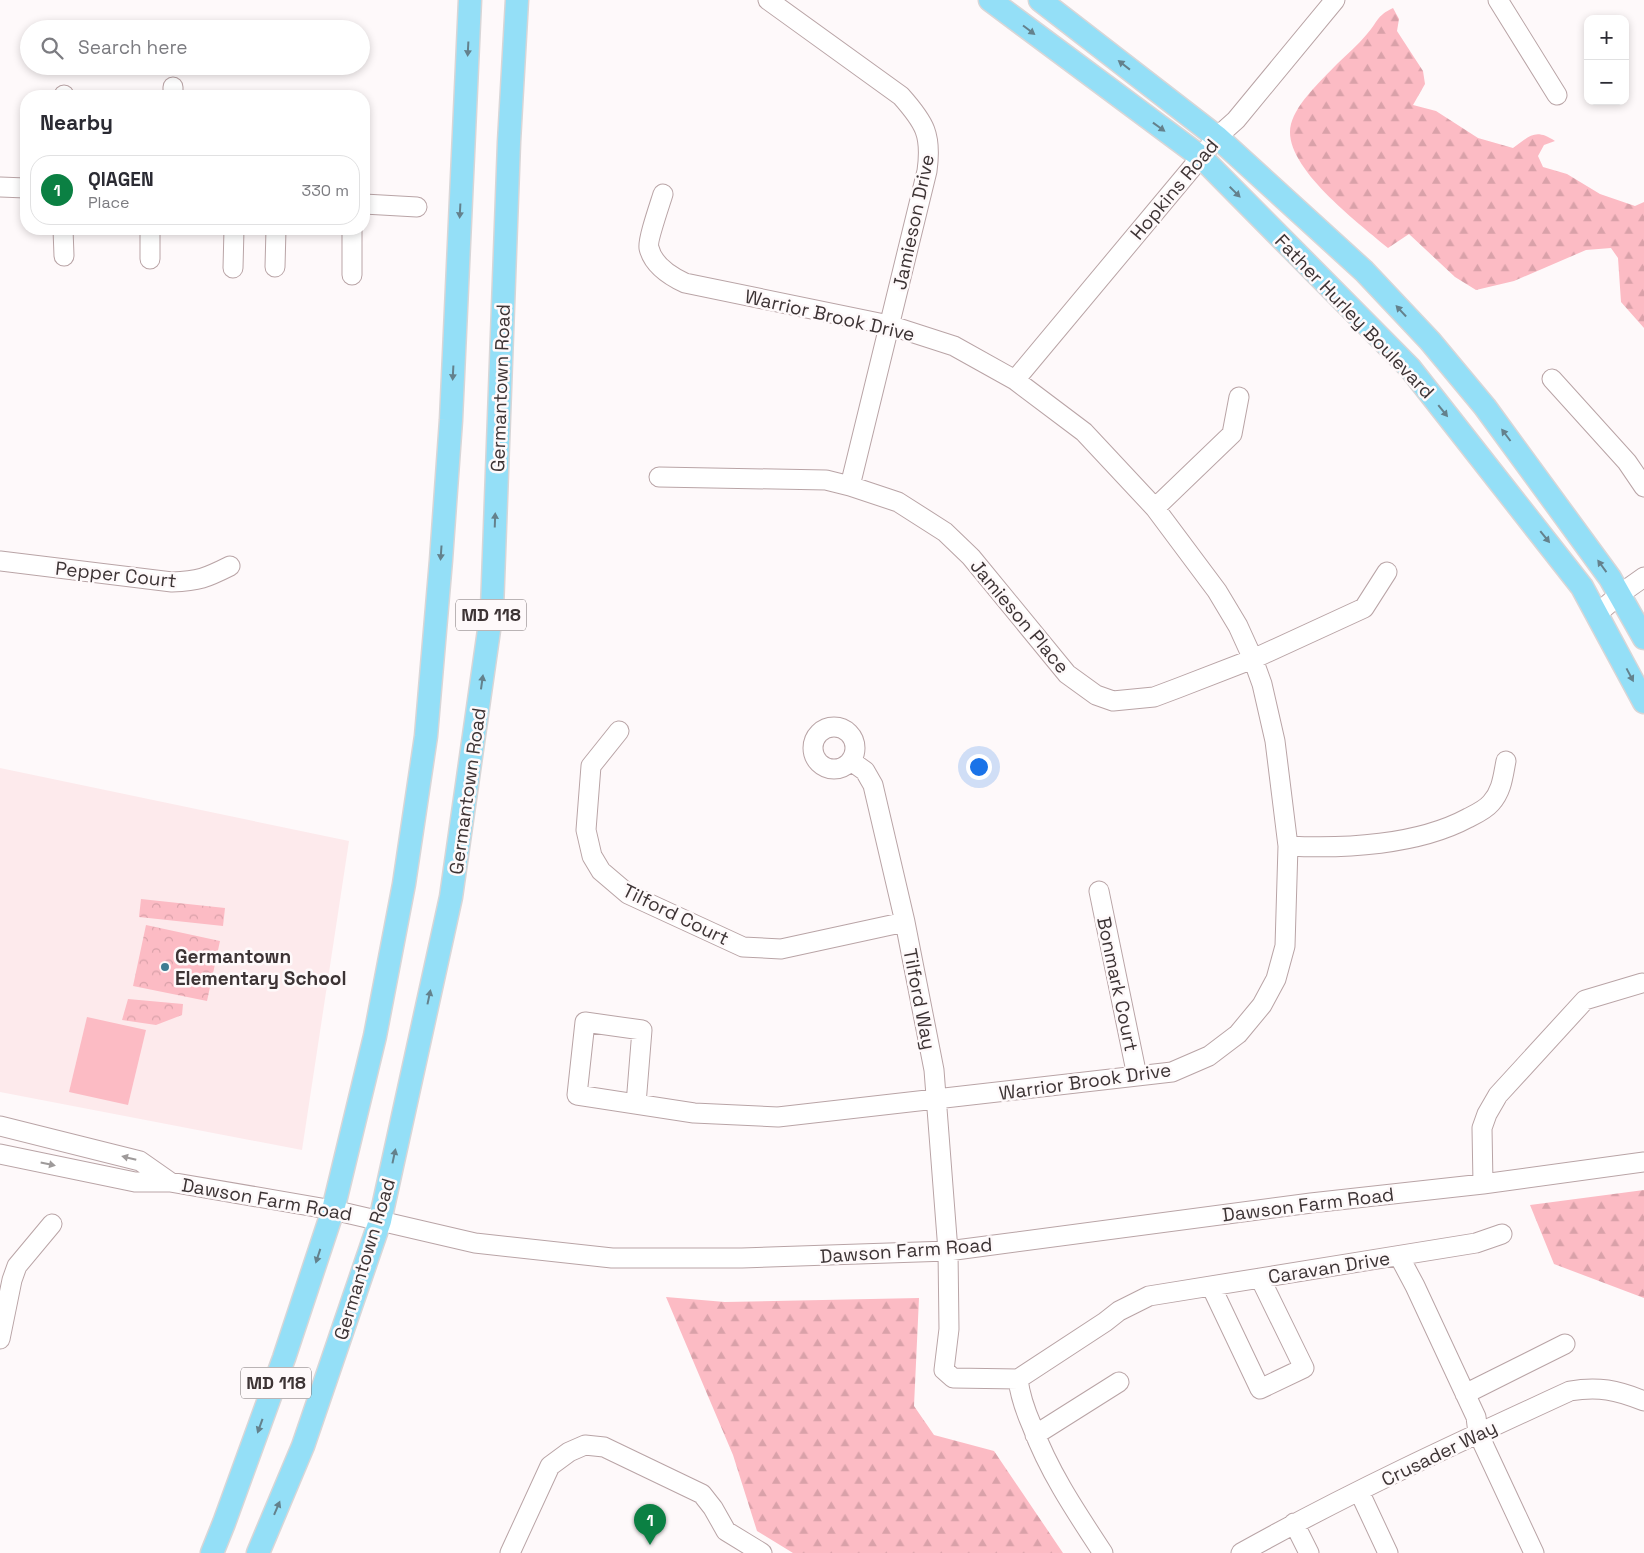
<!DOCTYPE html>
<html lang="en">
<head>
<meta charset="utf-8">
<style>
  body { margin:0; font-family:"Space Grotesk",sans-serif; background:#f7f7f7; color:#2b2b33 }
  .controls { position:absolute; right:15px; top:15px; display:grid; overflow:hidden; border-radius:10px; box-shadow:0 2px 8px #0003 }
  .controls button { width:45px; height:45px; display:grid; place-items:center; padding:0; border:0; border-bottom:1px solid #e1e1e2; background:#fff; color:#2b2b33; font:25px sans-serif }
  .you { position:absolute; left:978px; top:766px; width:18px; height:18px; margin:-12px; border:4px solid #fff; border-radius:50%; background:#1a73e8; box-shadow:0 0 0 8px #1a73e833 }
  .badge { display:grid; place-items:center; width:32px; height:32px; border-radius:50%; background:#0b8043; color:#fff; font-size:16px; font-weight:700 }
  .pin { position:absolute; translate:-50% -41px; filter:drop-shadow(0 1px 2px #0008) }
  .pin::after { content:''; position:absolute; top:26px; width:18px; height:15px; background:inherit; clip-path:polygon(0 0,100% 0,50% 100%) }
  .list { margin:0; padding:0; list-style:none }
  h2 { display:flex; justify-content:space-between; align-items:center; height:65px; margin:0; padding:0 20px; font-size:21px }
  h2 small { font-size:16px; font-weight:400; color:#7c7c81 }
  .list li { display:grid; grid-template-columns:32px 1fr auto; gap:15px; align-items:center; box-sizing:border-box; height:70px; margin:0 10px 10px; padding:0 10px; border:1px solid #e1e1e2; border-radius:20px }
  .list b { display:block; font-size:19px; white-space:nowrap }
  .list p { margin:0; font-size:16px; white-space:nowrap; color:#7c7c81 }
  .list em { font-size:16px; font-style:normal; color:#7c7c81 }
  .icon { flex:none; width:28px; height:28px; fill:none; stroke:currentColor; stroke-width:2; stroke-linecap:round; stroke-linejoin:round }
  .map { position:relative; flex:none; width:1644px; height:1553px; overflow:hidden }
  .search { position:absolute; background:#fff; box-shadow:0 2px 8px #0003; left:20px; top:20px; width:350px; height:55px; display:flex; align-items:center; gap:12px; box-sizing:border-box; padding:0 18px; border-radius:28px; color:#7c7c81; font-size:19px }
  .panel { position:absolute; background:#fff; box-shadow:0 2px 8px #0003; left:20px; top:90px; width:350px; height:145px; border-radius:20px }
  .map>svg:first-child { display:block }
  .built { fill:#fdeaec }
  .green { fill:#fcbbc4 }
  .forest { fill:url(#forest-firs) }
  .park { fill:url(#park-crowns) }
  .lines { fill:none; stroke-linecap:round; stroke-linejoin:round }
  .minor-casing { stroke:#b9a4a6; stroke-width:21 }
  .major-casing { stroke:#d8d6d7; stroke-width:25 }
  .minor { stroke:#fff; stroke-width:19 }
  .major { stroke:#94dff7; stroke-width:22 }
  .oneway { fill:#64818c }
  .oneway2 { fill:#9e9a9a }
  .poi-dot { fill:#3e7c92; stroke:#fef9fa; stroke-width:2 }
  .labels { text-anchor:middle; stroke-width:5; stroke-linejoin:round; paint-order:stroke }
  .shield { fill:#fef9fa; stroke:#776f70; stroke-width:1 }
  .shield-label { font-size:18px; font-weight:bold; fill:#3d3435 }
  .street-label { font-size:19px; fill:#3d3435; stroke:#fef9fa }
  .poi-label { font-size:19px; font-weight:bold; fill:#3d3435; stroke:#fef9fa; text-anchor:start }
</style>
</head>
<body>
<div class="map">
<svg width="1644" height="1553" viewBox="0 0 1644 1553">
  <defs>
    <pattern id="forest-firs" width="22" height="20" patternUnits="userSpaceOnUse" patternTransform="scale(1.25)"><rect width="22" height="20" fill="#fcbbc4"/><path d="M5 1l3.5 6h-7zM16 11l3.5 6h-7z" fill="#d9a1a9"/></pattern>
    <pattern id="park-crowns" width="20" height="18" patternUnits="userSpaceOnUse" patternTransform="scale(1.25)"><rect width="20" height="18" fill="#fcbbc4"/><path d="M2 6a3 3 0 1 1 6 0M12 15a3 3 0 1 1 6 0" fill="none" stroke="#d9a1a9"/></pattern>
  </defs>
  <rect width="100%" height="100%" fill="#fef9fa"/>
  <path class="built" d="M0,768L349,841L302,1150L0,1092Z"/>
  <path class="green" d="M87,1017L146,1030L128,1105L69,1092Z"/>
  <path class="forest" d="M1393,8L1399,19L1397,31L1423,71L1425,84L1413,105L1436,111L1478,138L1513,148C1530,136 1535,128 1555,141L1544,145L1538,156L1543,167L1567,174L1600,194L1635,206L1644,202V328L1621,302L1618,258L1611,248L1586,250L1514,281L1476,290L1455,277L1409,234L1388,248C1360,224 1280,165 1291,124C1297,102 1322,80 1337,64C1347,54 1358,45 1367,34C1378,22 1376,16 1393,8Z
    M1644,1190V1298L1554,1264L1530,1205Z
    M666,1297L725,1302L919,1298L914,1406L934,1435L994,1451L1063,1553H793L757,1531L733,1455Z"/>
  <path class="park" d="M141,899L225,908L223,926L139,917Z
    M146,925L220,941L207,1001L133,986Z
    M128,999L183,1004L182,1015L156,1025L122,1020Z"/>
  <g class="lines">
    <g class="minor-casing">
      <path id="minor" d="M768,0L901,96C925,123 932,135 927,171L850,486
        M1498,0L1557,95
        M173,87V96
        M64,96V95
        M0,187L26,188
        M364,204L417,207
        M63,229L64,256
        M150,229V259
        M275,267L276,229
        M233,268L234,229
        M352,275V229
        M1552,379L1627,462L1644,487
        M1015,380L1201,157L1217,137L1236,120L1335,0
        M659,477L826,480L850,486L898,502L945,532L971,557L1067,674L1096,695L1113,701L1154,697L1178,688L1253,659L1364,608L1387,572
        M1155,508L1232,434L1239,397
        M0,561L172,582C199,581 206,578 230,566
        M1598,613L1620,594L1644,577
        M813 748a21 21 0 1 1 42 0a21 21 0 1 1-42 0Z
        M619,731L591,766L586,830L592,856L601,871L628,894L743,947L781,949L905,922
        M851,761L865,771L873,785L905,922L934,1070L948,1251L949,1329L944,1370L953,1378L1018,1379
        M1288,846C1344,849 1418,845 1468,818C1476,814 1485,810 1491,803C1502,791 1503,776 1506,761
        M1099,891L1137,1076
        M636,1104L642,1030L585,1022L577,1095L694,1113L778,1117L1172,1072L1209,1056L1238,1034L1262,1005L1276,979L1285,946L1288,846L1275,741L1262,684L1253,659L1238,626L1217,591L1155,508L1084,432L1015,380L954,346L889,325L685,283C670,276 653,265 649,248C647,241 660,204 663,194
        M0,1126L140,1161L170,1182
        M0,1154L135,1182H170L333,1210L475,1243L612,1258H742L948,1251L1311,1203L1483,1184L1644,1162
        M1483,1184L1482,1128L1487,1114L1498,1095L1585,1000L1642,983
        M1399,1256L1415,1286L1476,1417L1478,1433L1534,1553
        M1211,1286L1260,1389L1304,1368L1260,1278
        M0,1339L12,1280L17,1266L52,1224
        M1465,1394L1565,1344
        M1035,1435L1119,1382
        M1359,1491L1388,1553
        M1294,1523L1309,1553
        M510,1553L550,1466L569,1452L585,1445L604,1447L702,1494L713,1508L726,1531L762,1553
        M1103,1553C1076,1512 1049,1472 1032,1426C1025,1410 1020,1396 1018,1379L1105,1322L1119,1311L1149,1296L1476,1243L1502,1234
        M1241,1553C1348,1493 1459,1442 1570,1391C1598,1386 1617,1390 1644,1401"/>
    </g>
    <g class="major-casing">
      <path id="major" d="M990,0L1201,157L1410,368L1582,587L1644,702
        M1040,0L1217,137L1364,271L1430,341L1485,407L1610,578L1644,638
        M212,1553L224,1523L284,1358L333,1210L375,1036L404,884L426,736L441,560L451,420L470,0
        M258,1553L303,1446L380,1221L451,897L492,609L509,142L517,0"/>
    </g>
    <use href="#minor" class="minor"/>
    <use href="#major" class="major"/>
  </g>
  <defs><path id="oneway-solid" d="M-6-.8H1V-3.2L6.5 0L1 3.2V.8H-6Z" transform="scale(1.25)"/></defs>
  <g class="oneway">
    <use href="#oneway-solid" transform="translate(1029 30) rotate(37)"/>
    <use href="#oneway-solid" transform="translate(468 49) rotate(93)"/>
    <use href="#oneway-solid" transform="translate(1124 65) rotate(-142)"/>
    <use href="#oneway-solid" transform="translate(1159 127) rotate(36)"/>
    <use href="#oneway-solid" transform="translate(1235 192) rotate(45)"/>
    <use href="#oneway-solid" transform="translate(460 211) rotate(93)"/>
    <use href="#oneway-solid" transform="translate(1401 311) rotate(-133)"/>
    <use href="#oneway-solid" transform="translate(453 373) rotate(93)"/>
    <use href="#oneway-solid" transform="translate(1443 411) rotate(51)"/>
    <use href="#oneway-solid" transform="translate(1506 435) rotate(-127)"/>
    <use href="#oneway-solid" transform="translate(495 520) rotate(-88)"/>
    <use href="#oneway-solid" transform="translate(1545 537) rotate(51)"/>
    <use href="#oneway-solid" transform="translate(441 553) rotate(94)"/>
    <use href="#oneway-solid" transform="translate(1602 566) rotate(-126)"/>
    <use href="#oneway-solid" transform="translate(1630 675) rotate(62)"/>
    <use href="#oneway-solid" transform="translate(482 682) rotate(-82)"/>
    <use href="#oneway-solid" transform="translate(429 997) rotate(-78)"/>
    <use href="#oneway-solid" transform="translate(394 1156) rotate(-78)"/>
    <use href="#oneway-solid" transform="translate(318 1256) rotate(108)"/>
    <use href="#oneway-solid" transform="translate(260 1426) rotate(110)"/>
    <use href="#oneway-solid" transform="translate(277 1508) rotate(-67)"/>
  </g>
  <g class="oneway2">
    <use href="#oneway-solid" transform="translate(129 1158) rotate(-166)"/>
    <use href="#oneway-solid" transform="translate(48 1164) rotate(12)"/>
  </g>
  <circle class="poi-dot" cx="165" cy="967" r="5"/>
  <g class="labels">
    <g class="shield">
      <rect x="456" y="599.5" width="70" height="31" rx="4"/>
      <rect x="241" y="1367.5" width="70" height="31" rx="4"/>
    </g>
    <g class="shield-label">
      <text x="491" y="621">MD 118</text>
      <text x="276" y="1389">MD 118</text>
    </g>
    <g class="street-label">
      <text transform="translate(1174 189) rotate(-50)" y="7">Hopkins Road</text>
      <text transform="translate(913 222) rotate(-78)" y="7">Jamieson Drive</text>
      <text transform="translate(830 315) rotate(13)" y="7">Warrior Brook Drive</text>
      <text transform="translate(1355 316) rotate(46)" y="7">Father Hurley Boulevard</text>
      <text transform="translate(500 388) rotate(-88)" y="7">Germantown Road</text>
      <text transform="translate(116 574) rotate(6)" y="7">Pepper Court</text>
      <text transform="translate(1020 616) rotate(50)" y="7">Jamieson Place</text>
      <text transform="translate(467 791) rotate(-82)" y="7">Germantown Road</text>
      <text transform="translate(676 914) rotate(26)" y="7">Tilford Court</text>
      <text transform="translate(1118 984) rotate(78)" y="7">Bonmark Court</text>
      <text transform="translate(920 999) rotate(79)" y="7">Tilford Way</text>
      <text transform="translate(1085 1081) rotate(-8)" y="7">Warrior Brook Drive</text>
      <text transform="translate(267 1199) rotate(10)" y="7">Dawson Farm Road</text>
      <text transform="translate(1308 1204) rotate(-7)" y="7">Dawson Farm Road</text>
      <text transform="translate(906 1250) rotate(-4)" y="7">Dawson Farm Road</text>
      <text transform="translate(364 1259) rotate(-73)" y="7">Germantown Road</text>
      <text transform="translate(1329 1267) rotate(-9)" y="7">Caravan Drive</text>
      <text transform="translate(1439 1453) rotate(-26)" y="7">Crusader Way</text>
    </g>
    <g class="poi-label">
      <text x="175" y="963">Germantown<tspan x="175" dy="22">Elementary School</tspan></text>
    </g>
  </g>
</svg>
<div class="controls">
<button>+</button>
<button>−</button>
</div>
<div class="you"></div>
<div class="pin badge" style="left:650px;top:1545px">1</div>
<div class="search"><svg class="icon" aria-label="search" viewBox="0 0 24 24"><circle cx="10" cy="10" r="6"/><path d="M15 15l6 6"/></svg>Search here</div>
<section class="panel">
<h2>Nearby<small></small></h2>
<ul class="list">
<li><span class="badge">1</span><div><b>QIAGEN</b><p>Place</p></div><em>330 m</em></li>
</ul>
</section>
</div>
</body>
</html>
